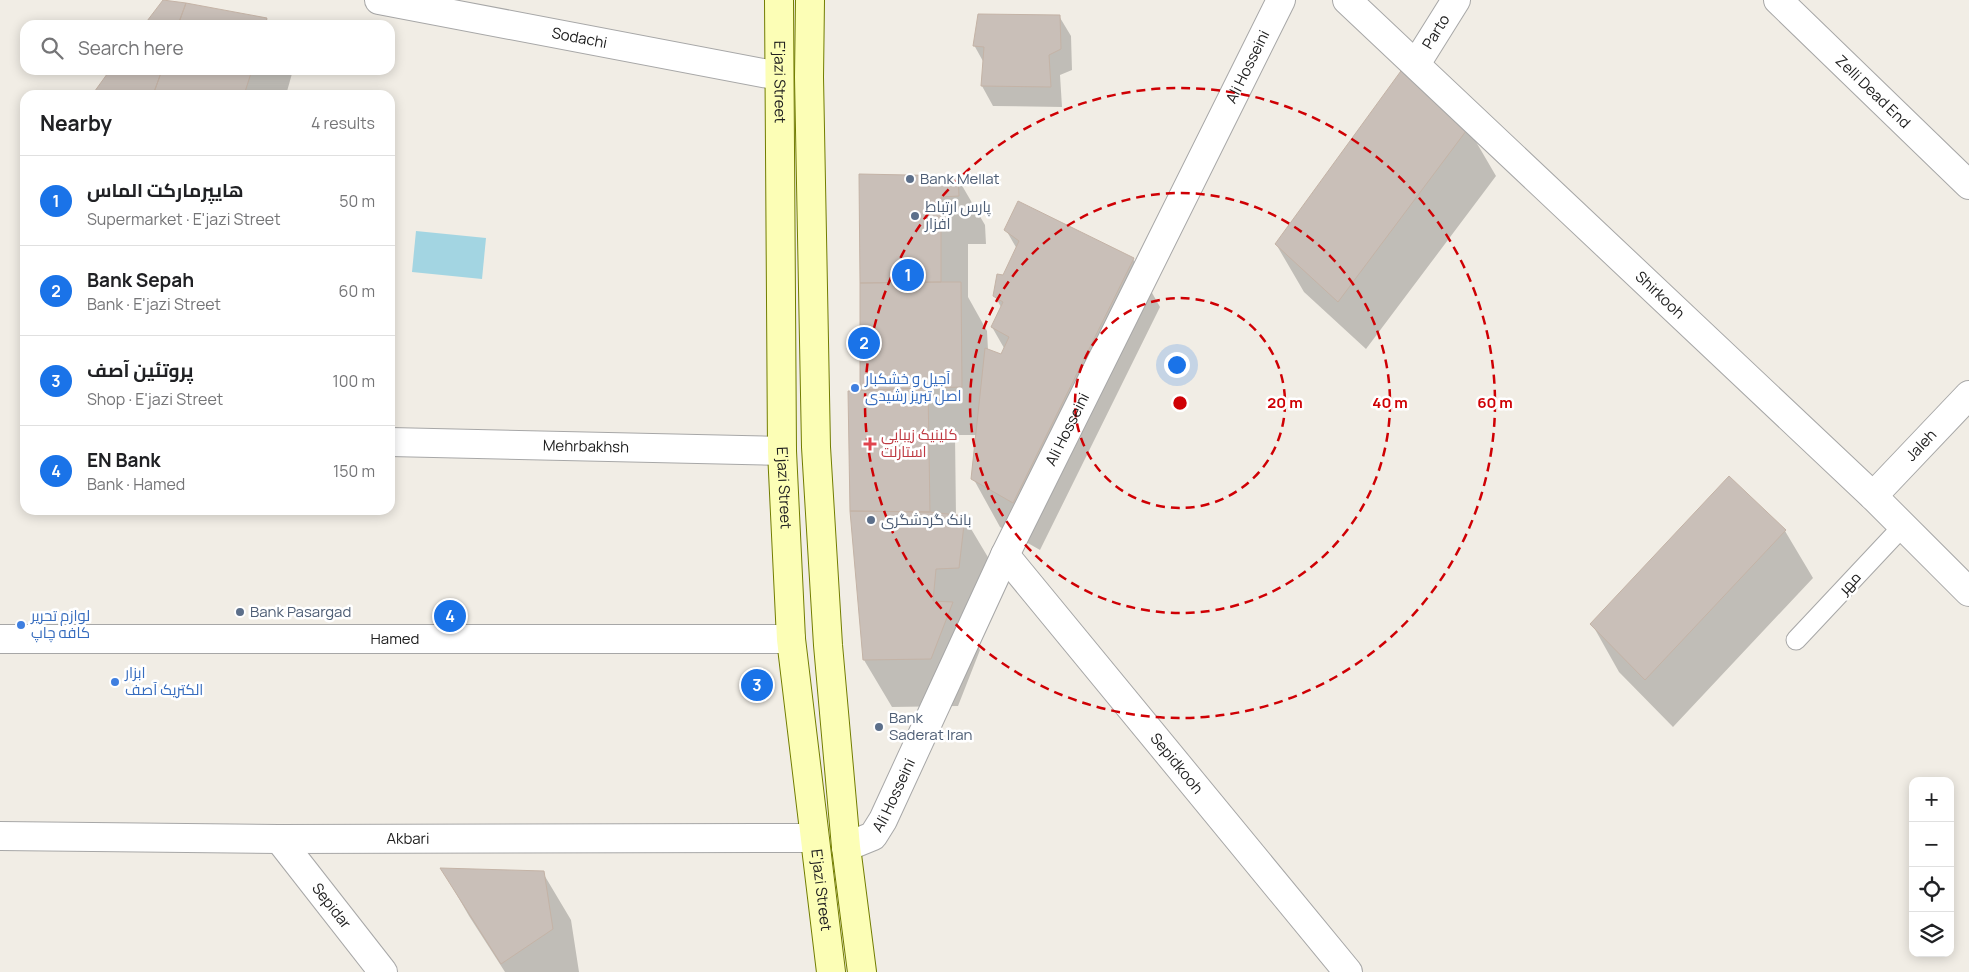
<!DOCTYPE html>
<html lang="en">
<head>
<meta charset="utf-8">
<style>
  body { margin:0; font-family:Manrope,Cairo,sans-serif; background:#f2f2f2; color:#202124 }
  .controls { position:absolute; right:15px; bottom:15px; display:grid; overflow:hidden; border-radius:10px; box-shadow:0 2px 12px #0003 }
  .controls button { width:45px; height:45px; display:grid; place-items:center; padding:0; border:0; border-bottom:1px solid #e0e0e0; background:#fff; color:#202124; font:25px sans-serif }
  .you { position:absolute; left:1176px; top:364px; width:18px; height:18px; margin:-12px; border:4px solid #fff; border-radius:50%; background:#1a73e8; box-shadow:0 0 0 8px #1a73e833 }
  .badge { display:grid; place-items:center; width:32px; height:32px; border-radius:50%; background:#1a73e8; color:#fff; font-size:16px; font-weight:700 }
  .pin { position:absolute; translate:-50% -50%; border:2px solid #fff; box-shadow:0 1px 5px #0006 }
  .list { margin:0; padding:0; list-style:none }
  h2 { display:flex; justify-content:space-between; align-items:center; height:65px; margin:0; padding:0 20px; font-size:21px }
  h2 small { font-size:16px; font-weight:400; color:#757577 }
  .list li { display:grid; grid-template-columns:32px 1fr auto; gap:15px; align-items:center; box-sizing:border-box; height:90px; padding:0 20px; border-top:1px solid #e0e0e0 }
  .list b { display:block; font-size:19px; white-space:nowrap }
  .list p { margin:0; font-size:16px; white-space:nowrap; color:#757577 }
  .list em { font-size:16px; font-style:normal; color:#757577 }
  .icon { flex:none; width:28px; height:28px; fill:none; stroke:currentColor; stroke-width:2; stroke-linecap:round; stroke-linejoin:round }
  .map { position:relative; flex:none; width:1969px; height:972px; overflow:hidden }
  .search { position:absolute; background:#fff; box-shadow:0 2px 12px #0003; left:20px; top:20px; width:375px; height:55px; display:flex; align-items:center; gap:12px; box-sizing:border-box; padding:0 18px; border-radius:15px; color:#757577; font-size:19px }
  .panel { position:absolute; background:#fff; box-shadow:0 2px 12px #0003; left:20px; top:90px; width:375px; height:425px; border-radius:15px }
  .map>svg:first-child { display:block }
  .water { fill:#a3d5e2 }
  .shadow { fill:#0003 }
  .building { fill:#c9bfb8; stroke:#c4b3a6 }
  .lines { fill:none; stroke-linecap:round; stroke-linejoin:round }
  .service-casing { stroke:#a7a7a7; stroke-width:21 }
  .minor-casing { stroke:#a7a7a7; stroke-width:30 }
  .tertiary-casing { stroke:#a7a7a7; stroke-width:30 }
  .secondary-casing { stroke:#727d00; stroke-width:30 }
  .service { stroke:#fff; stroke-width:19 }
  .minor { stroke:#fff; stroke-width:28 }
  .tertiary { stroke:#fff; stroke-width:28 }
  .secondary { stroke:#fcfeb6; stroke-width:28 }
  .ring { fill:none; stroke:#cf0004; stroke-width:2.5; stroke-dasharray:9 6 }
  .service-dot { fill:#5c6f8a; stroke:#fff; stroke-width:2 }
  .shop-dot { fill:#3f7fe0; stroke:#fff; stroke-width:2 }
  .health-dot { fill:#e0444e; stroke:#fff; stroke-width:2 }
  .labels { text-anchor:middle; stroke-width:5; stroke-linejoin:round; paint-order:stroke }
  .street-label { font-size:15px; fill:#202020; stroke:#fff }
  .service-label { font-size:15px; fill:#4e5e75; stroke:#fff; text-anchor:start }
  .shop-label { font-size:15px; fill:#366cbe; stroke:#fff; text-anchor:start }
  .health-label { font-size:15px; fill:#be3a42; stroke:#fff; text-anchor:start }
  .centre { fill:#cf0004; stroke:#fff; stroke-width:2.5 }
  .ring-label { font-size:15px; text-anchor:middle; font-weight:bold; fill:#cf0004; stroke:#fff; stroke-width:5; stroke-linejoin:round; paint-order:stroke }
</style>
</head>
<body>
<div class="map">
<svg width="1969" height="972" viewBox="0 0 1969 972">
  <rect width="100%" height="100%" fill="#f1ede5"/>
  <path class="water" d="M416,231L486,238L482,279L412,272Z"/>
  <path class="shadow" d="M1059,16L1071,36L1072,70L1060,75L1062,107L993,106L982,86L984,63L974,45Z
    M267,19L270,25H146Z
    M112,70H293L286,95H93Z
    M1468,128L1496,176L1366,349L1304,292L1276,244Z
    M860,176L957,177L985,225L986,244H968V297L987,331L988,350L1001,355L1004,348L992,327L1001,307L995,296L1017,249L1006,230L1133,259L1160,307L1040,550L1000,527L973,478L977,435H955L956,516L964,517L992,564L963,620L980,650L958,706L892,707L864,660Z
    M1785,531L1813,578L1673,727L1619,672L1592,624Z
    M442,869L543,873L571,920L579,972H505L469,916Z"/>
  <path class="building" d="M163,0L186,3L178,25H144Z
    M186,3L267,18L265,25H178Z
    M978,14L1060,15L1061,49L1049,55L1051,87L981,86L984,47L973,46Z
    M1406,64L1469,127L1338,302L1275,244Z
    M110,70H162L153,95H92Z
    M162,70H252L244,95H153Z
    M859,174L958,176L959,196L941,197V282L860,283Z
    M1018,201L1134,258L1013,503L971,479L985,348L1001,354L1009,337L991,327L1003,302L993,296L997,274L1003,275L1019,241L1004,230Z
    M941,282H961L962,387L860,390V283Z
    M928,388L930,512L850,511L848,391Z
    M1729,476L1786,530L1645,680L1590,624Z
    M850,511L930,512L965,516L959,568L936,569L933,601L953,602L931,659L863,660Z
    M440,868L544,871L553,929L501,964Z"/>
  <g class="lines">
    <g class="service-casing">
      <path id="service" d="M1796,640L1903,526"/>
    </g>
    <g class="minor-casing">
      <g id="minor">
        <path id="s1" d="M379,0L779,76"/>
        <path id="s2" d="M1347,0L1873,496L1969,592"/>
        <path id="s3" d="M1778,0L1969,185"/>
        <path id="s4" d="M1416,64L1456,0"/>
        <path id="s5" d="M390,442L782,451"/>
        <path id="s6" d="M1873,496L1969,395"/>
        <path id="s7" d="M1005,555L1348,972"/>
        <path id="s8" d="M0,639H791"/>
        <path id="s9" d="M0,836L279,839L814,838"/>
        <path id="s10" d="M279,839L383,972"/>
      </g>
    </g>
    <g class="tertiary-casing">
      <g id="tertiary">
        <path id="s11" d="M846,847L873,836L883,820L1005,555L1281,0"/>
      </g>
    </g>
    <g class="secondary-casing">
      <g id="secondary">
        <path id="s12" d="M779,0L782,451L791,639L831,972"/>
        <path d="M810,0L809,77L816,447L828,645L846,847L862,972"/>
      </g>
    </g>
    <use href="#service" class="service"/>
    <use href="#minor" class="minor"/>
    <use href="#tertiary" class="tertiary"/>
    <use href="#secondary" class="secondary"/>
  </g>
  <g class="ring">
    <circle cx="1180" cy="403" r="105"/>
    <circle cx="1180" cy="403" r="210"/>
    <circle cx="1180" cy="403" r="315"/>
  </g>
  <g class="service-dot">
    <circle cx="910" cy="179" r="5"/>
    <circle cx="915" cy="216" r="5"/>
    <circle cx="871" cy="520" r="5"/>
    <circle cx="240" cy="612" r="5"/>
    <circle cx="879" cy="727" r="5"/>
  </g>
  <g class="shop-dot">
    <circle cx="855" cy="388" r="5"/>
    <circle cx="21" cy="625" r="5"/>
    <circle cx="115" cy="682" r="5"/>
  </g>
  <path class="health-dot" d="M867.5 436.5h5v5h5v5h-5v5h-5v-5h-5v-5h5z"/>
  <g class="labels">
    <g class="street-label">
      <text dy="5" stroke="none"><textPath href="#s4" startOffset="38">Parto</textPath></text>
      <text dy="5" stroke="none"><textPath href="#s1" startOffset="204">Sodachi</textPath></text>
      <text dy="5" stroke="none"><textPath href="#s11" startOffset="885">Ali Hosseini</textPath></text>
      <text dy="5" stroke="none"><textPath href="#s12" startOffset="82">E'jazi Street</textPath></text>
      <text dy="5" stroke="none"><textPath href="#s3" startOffset="132">Zelli Dead End</textPath></text>
      <text dy="5" stroke="none"><textPath href="#s2" startOffset="430">Shirkooh</textPath></text>
      <text dy="5" stroke="none"><textPath href="#s11" startOffset="480">Ali Hosseini</textPath></text>
      <text dy="5" stroke="none"><textPath href="#s6" startOffset="70">Jaleh</textPath></text>
      <text dy="5" stroke="none"><textPath href="#s5" startOffset="196">Mehrbakhsh</textPath></text>
      <text dy="5" stroke="none"><textPath href="#s12" startOffset="488">E'jazi Street</textPath></text>
      <text transform="translate(1850 583) rotate(-47)" y="5">مهر</text>
      <text dy="5" stroke="none"><textPath href="#s8" startOffset="395">Hamed</textPath></text>
      <text dy="5" stroke="none"><textPath href="#s7" startOffset="270">Sepidkooh</textPath></text>
      <text dy="5" stroke="none"><textPath href="#s11" startOffset="75">Ali Hosseini</textPath></text>
      <text dy="5" stroke="none"><textPath href="#s9" startOffset="408">Akbari</textPath></text>
      <text dy="5" stroke="none"><textPath href="#s12" startOffset="892">E'jazi Street</textPath></text>
      <text dy="5" stroke="none"><textPath href="#s10" startOffset="85">Sepidar</textPath></text>
    </g>
    <g class="service-label">
      <text x="920" y="184">Bank Mellat</text>
      <text x="925" y="212">پارس ارتباط<tspan x="925" dy="17">افزار</tspan></text>
      <text x="881" y="525">بانک گردشگری</text>
      <text x="250" y="617">Bank Pasargad</text>
      <text x="889" y="723">Bank<tspan x="889" dy="17">Saderat Iran</tspan></text>
    </g>
    <g class="shop-label">
      <text x="865" y="384">آجیل و خشکبار<tspan x="865" dy="17">اصل تبریز رشیدی</tspan></text>
      <text x="31" y="621">لوازم تحریر<tspan x="31" dy="17">کافه چاپ</tspan></text>
      <text x="125" y="678">ابزار<tspan x="125" dy="17">الکتریک آصف</tspan></text>
    </g>
    <g class="health-label">
      <text x="881" y="440">کلینیک زیبایی<tspan x="881" dy="17">استارلت</tspan></text>
    </g>
  </g>
  <circle cx="1180" cy="403" r="8" class="centre"/>
  <g class="ring-label">
    <text x="1285" y="408">20 m</text>
    <text x="1390" y="408">40 m</text>
    <text x="1495" y="408">60 m</text>
  </g>
</svg>
<div class="controls">
<button>+</button>
<button>−</button>
<button><svg class="icon" aria-label="locate" viewBox="0 0 24 24"><circle cx="12" cy="12" r="6"/><path d="M12 2v4M12 18v4M2 12h4M18 12h4"/></svg></button>
<button><svg class="icon" aria-label="layers" viewBox="0 0 24 24"><path d="M12 4l9 5-9 5-9-5zM3 14l9 5 9-5"/></svg></button>
</div>
<div class="you"></div>
<div class="pin badge" style="left:908px;top:275px">1</div>
<div class="pin badge" style="left:864px;top:343px">2</div>
<div class="pin badge" style="left:757px;top:685px">3</div>
<div class="pin badge" style="left:450px;top:616px">4</div>
<div class="search"><svg class="icon" aria-label="search" viewBox="0 0 24 24"><circle cx="10" cy="10" r="6"/><path d="M15 15l6 6"/></svg>Search here</div>
<section class="panel">
<h2>Nearby<small>4 results</small></h2>
<ul class="list">
<li><span class="badge">1</span><div><b>هایپرمارکت الماس</b><p>Supermarket · E'jazi Street</p></div><em>50 m</em></li>
<li><span class="badge">2</span><div><b>Bank Sepah</b><p>Bank · E'jazi Street</p></div><em>60 m</em></li>
<li><span class="badge">3</span><div><b>پروتئین آصف</b><p>Shop · E'jazi Street</p></div><em>100 m</em></li>
<li><span class="badge">4</span><div><b>EN Bank</b><p>Bank · Hamed</p></div><em>150 m</em></li>
</ul>
</section>
</div>
</body>
</html>
